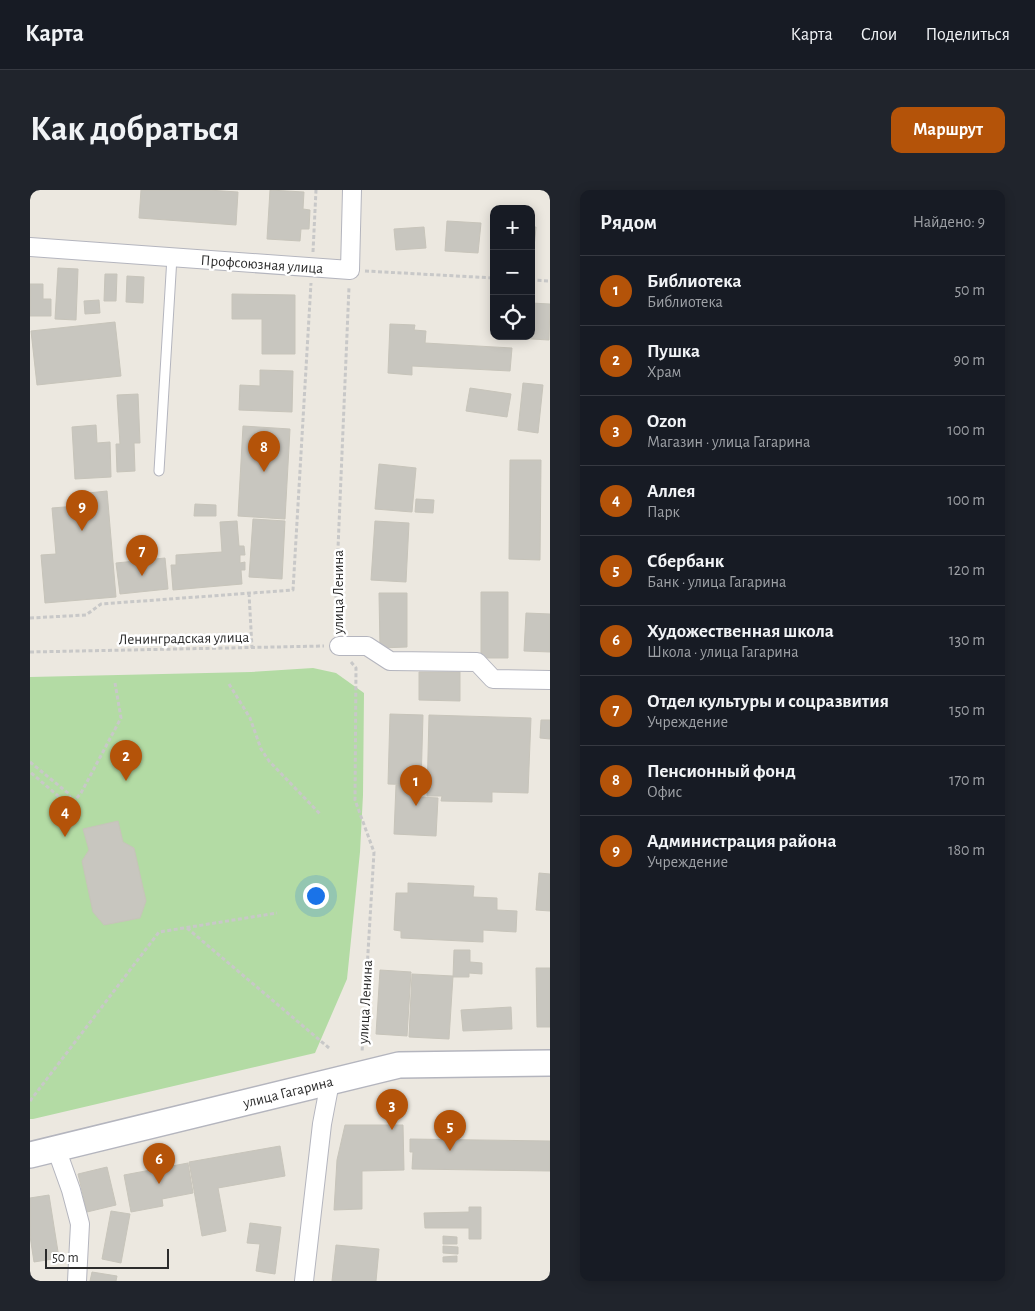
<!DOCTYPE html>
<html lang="ru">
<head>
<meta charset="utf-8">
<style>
  body { margin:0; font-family:"Alegreya Sans",sans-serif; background:#20242c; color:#f1f3f6 }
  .controls { position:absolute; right:15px; top:15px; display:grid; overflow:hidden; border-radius:10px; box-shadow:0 2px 12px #0003 }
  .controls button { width:45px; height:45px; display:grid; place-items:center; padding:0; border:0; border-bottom:1px solid #363941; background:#171b24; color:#f1f3f6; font:25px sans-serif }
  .scale { position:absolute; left:15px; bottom:12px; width:124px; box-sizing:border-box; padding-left:5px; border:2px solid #2c2c2c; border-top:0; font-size:14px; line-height:18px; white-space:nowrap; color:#2c2c2c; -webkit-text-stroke:4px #fff; paint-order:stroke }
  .you { position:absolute; left:285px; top:705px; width:18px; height:18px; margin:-12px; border:4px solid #fff; border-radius:50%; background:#1a73e8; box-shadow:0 0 0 8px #1a73e833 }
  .badge { display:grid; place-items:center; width:32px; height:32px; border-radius:50%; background:#b45309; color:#fff; font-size:16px; font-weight:700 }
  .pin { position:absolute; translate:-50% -41px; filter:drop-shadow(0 1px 2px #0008) }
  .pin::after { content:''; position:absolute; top:26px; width:18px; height:15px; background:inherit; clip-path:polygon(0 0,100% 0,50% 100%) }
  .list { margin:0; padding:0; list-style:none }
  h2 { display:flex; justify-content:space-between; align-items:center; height:65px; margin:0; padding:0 20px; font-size:21px }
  h2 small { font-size:16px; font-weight:400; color:#9ea1a6 }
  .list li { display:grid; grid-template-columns:32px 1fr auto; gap:15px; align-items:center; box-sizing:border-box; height:70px; padding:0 20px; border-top:1px solid #363941 }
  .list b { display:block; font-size:19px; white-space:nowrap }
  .list p { margin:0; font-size:16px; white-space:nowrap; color:#9ea1a6 }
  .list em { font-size:16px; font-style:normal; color:#9ea1a6 }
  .icon { flex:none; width:28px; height:28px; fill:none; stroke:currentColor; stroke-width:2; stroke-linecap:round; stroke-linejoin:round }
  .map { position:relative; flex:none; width:520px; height:1091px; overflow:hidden; border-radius:10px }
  header { display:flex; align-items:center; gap:30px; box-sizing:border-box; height:70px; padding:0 25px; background:#171b24; border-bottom:1px solid #363941 }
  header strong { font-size:24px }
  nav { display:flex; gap:28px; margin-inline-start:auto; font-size:18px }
  .intro { display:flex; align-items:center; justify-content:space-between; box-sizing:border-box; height:120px; padding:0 30px }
  h1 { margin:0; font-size:35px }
  .button { padding:12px 22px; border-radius:10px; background:#b45309; color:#fff; font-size:18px; font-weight:700 }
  main { display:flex; gap:30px; padding:0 30px }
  aside { flex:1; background:#171b24; border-radius:10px; box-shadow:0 2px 12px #0003 }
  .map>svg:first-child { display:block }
  .green { fill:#b3dba4 }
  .building { fill:#c8c6bf; stroke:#c7c4ba }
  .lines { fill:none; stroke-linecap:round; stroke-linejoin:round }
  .lane-casing { stroke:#b4b5be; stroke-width:11 }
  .street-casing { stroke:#b4b5be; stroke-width:20 }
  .secondary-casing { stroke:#b4b5be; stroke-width:28 }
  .path { stroke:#c8c8c8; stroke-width:3; stroke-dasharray:4 2.5; stroke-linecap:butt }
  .lane { stroke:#fff; stroke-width:9 }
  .street { stroke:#fff; stroke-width:18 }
  .secondary { stroke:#fff; stroke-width:25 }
  .labels { text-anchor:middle; stroke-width:5; stroke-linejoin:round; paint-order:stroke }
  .street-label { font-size:15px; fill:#2c2c2c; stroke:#fff }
</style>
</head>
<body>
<header>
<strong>Карта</strong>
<nav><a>Карта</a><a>Слои</a><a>Поделиться</a></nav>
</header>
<div class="intro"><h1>Как добраться</h1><a class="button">Маршрут</a></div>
<main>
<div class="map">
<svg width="520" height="1091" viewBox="0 0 520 1091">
  <rect width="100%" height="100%" fill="#ece8e0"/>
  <path class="green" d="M283,478L306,483L334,503L333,605L330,662L317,789L285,863L3,929H0V487L221,482Z"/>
  <path class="building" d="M111,0H178L208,2L206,35L109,28Z
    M240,0L274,2L273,19L280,20L279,39H271L270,51L237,49Z
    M417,31L451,33L448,63L415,61Z
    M394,37L396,58L366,60L364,39Z
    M501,37H506L503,68H501Z
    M28,78L48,79L46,130L25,129Z
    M75,84H87L86,111H74Z
    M97,86L114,87L113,113L96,112Z
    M0,94H13V109H21V126H0Z
    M202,104L265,105V164H232V129H202Z
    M69,110L70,123L55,124L54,111Z
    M501,113L520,114L519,150L485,148V146H501Z
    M85,132L91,186L7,195L1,141Z
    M360,134L385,135L384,140L396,141L395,153L482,158L480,181L382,176V185L358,183Z
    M230,180L263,181L262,222L209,220L210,195L230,196Z
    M493,193L513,195L508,243L488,240Z
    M440,198L481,204L477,227L436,221Z
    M108,204L110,253H104L105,281L87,282L86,254H90L87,205Z
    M66,235L67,253L80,252L81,287L45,289L42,237Z
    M213,236L260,239L255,329L208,326Z
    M480,270H511L510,370L479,369Z
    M349,274L386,278L382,322L345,319Z
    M77,301L86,407L15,413L11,365L26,364L22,318L59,315L58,303Z
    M386,309L404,310L403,323L385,322Z
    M165,314L186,315V326H164Z
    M223,329L255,331L252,389L219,387Z
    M207,331L209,356H214L215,365H210V373L215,372V380H211L212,394L143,400L141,375H146V365L192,362L190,332Z
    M345,331L379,333L376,392L341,390Z
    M135,368L138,399L90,404L86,373Z
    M451,402H478V468H451Z
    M349,403H377V457L350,458Z
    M496,423L520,424V462L494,461Z
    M389,482H430V511L389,510Z
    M360,524L393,525L391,595L358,594Z
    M399,525L501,528L498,603L462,602V612L411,611L412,606H397Z
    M511,530H520V549L510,548Z
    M366,595L391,597V607L408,608L406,646L364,644Z
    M88,631L93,652L104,658L116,711L110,728L74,735L63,722L52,671L59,660L53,639Z
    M509,683L520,684V721L506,720Z
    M378,693L444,696L443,707L467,708V720L487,721L486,742L453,740V752L371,748V741L364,740L366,703H378Z
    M424,760H440V772L452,773V784L439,783V787H423Z
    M506,778H520V837H507Z
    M350,780L381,782L377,846L346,844Z
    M382,784L423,786L419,849L379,847Z
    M481,817L482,839L433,841L431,820Z
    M315,935H373L374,980L332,981V1019L304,1020L307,970Z
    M380,949L520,951V981L382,979L383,962H380Z
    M250,956L255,986L188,998L196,1041L172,1046L159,972Z
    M158,973L163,1003L132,1009L133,1016L101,1022L94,985Z
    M77,977L86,1015L57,1022L48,984Z
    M19,1005L29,1068L4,1072L0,1046V1008Z
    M439,1017H451V1049H439V1038H395L394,1023L439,1022Z
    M81,1021L100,1024L91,1073L72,1069Z
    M220,1033L251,1037L245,1084L226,1081L230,1054L217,1053Z
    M413,1046L427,1047V1054H413Z
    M306,1055L349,1059L346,1091H302Z
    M413,1056L428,1057V1064L413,1063Z
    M427,1066V1072H413V1067Z
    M62,1082L87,1086L86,1091H60Z"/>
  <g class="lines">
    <g class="lane-casing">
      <path id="lane" d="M129,281L142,67"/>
    </g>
    <g class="street-casing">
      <path id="street" d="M0,57L320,80L322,0
        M309,456H337L360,471L447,472L463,489L520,490
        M26,958L41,1000L50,1034L47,1091
        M274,1091L292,934L300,892"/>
    </g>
    <g class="secondary-casing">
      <path id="secondary" d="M0,965L369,875L520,873"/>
    </g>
    <path class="path" d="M283,62L286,0
      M335,81L464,88
      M501,90L520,91
      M219,403L222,458
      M0,428L56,425L71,414L263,400L281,93
      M308,440L306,406L319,97
      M0,462L294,456
      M321,472L326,478L325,610L344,662L332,863
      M199,494L220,528L231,559L239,571L291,625
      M0,572L39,604L41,611H34L0,582
      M41,611L46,609L51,603L91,528L85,493
      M157,738L299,858
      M0,911L129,742L247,723"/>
    <use href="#lane" class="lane"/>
    <use href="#street" class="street"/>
    <use href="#secondary" class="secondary"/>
  </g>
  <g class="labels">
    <g class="street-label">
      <text transform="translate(232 74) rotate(4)" y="5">Профсоюзная улица</text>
      <text transform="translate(308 402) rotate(-90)" y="5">улица Ленина</text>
      <text transform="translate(154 448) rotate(-1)" y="5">Ленинградская улица</text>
      <text transform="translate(335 812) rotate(-87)" y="5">улица Ленина</text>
      <text transform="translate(258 902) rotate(-14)" y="5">улица Гагарина</text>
    </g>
  </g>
</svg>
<div class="controls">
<button>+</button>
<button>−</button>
<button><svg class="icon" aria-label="locate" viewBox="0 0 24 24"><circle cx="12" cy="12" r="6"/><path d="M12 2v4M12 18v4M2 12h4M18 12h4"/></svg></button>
</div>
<div class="scale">50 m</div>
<div class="you"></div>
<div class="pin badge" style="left:386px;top:616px">1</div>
<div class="pin badge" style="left:96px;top:591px">2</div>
<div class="pin badge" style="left:362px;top:940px">3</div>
<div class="pin badge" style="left:35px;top:647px">4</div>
<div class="pin badge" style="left:420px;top:961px">5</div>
<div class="pin badge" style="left:129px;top:994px">6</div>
<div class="pin badge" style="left:112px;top:386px">7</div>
<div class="pin badge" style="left:234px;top:282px">8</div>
<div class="pin badge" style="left:52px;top:341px">9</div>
</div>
<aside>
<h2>Рядом<small>Найдено: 9</small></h2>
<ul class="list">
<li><span class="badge">1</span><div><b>Библиотека</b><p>Библиотека</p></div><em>50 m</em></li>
<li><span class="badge">2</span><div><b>Пушка</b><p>Храм</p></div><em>90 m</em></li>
<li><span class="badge">3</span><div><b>Ozon</b><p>Магазин · улица Гагарина</p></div><em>100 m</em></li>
<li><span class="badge">4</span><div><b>Аллея</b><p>Парк</p></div><em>100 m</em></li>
<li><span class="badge">5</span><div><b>Сбербанк</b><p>Банк · улица Гагарина</p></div><em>120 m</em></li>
<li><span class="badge">6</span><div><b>Художественная школа</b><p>Школа · улица Гагарина</p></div><em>130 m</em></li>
<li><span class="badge">7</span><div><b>Отдел культуры и соцразвития</b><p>Учреждение</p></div><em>150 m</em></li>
<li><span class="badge">8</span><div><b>Пенсионный фонд</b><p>Офис</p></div><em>170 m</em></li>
<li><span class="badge">9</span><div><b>Администрация района</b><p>Учреждение</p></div><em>180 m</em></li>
</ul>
</aside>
</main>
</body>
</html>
